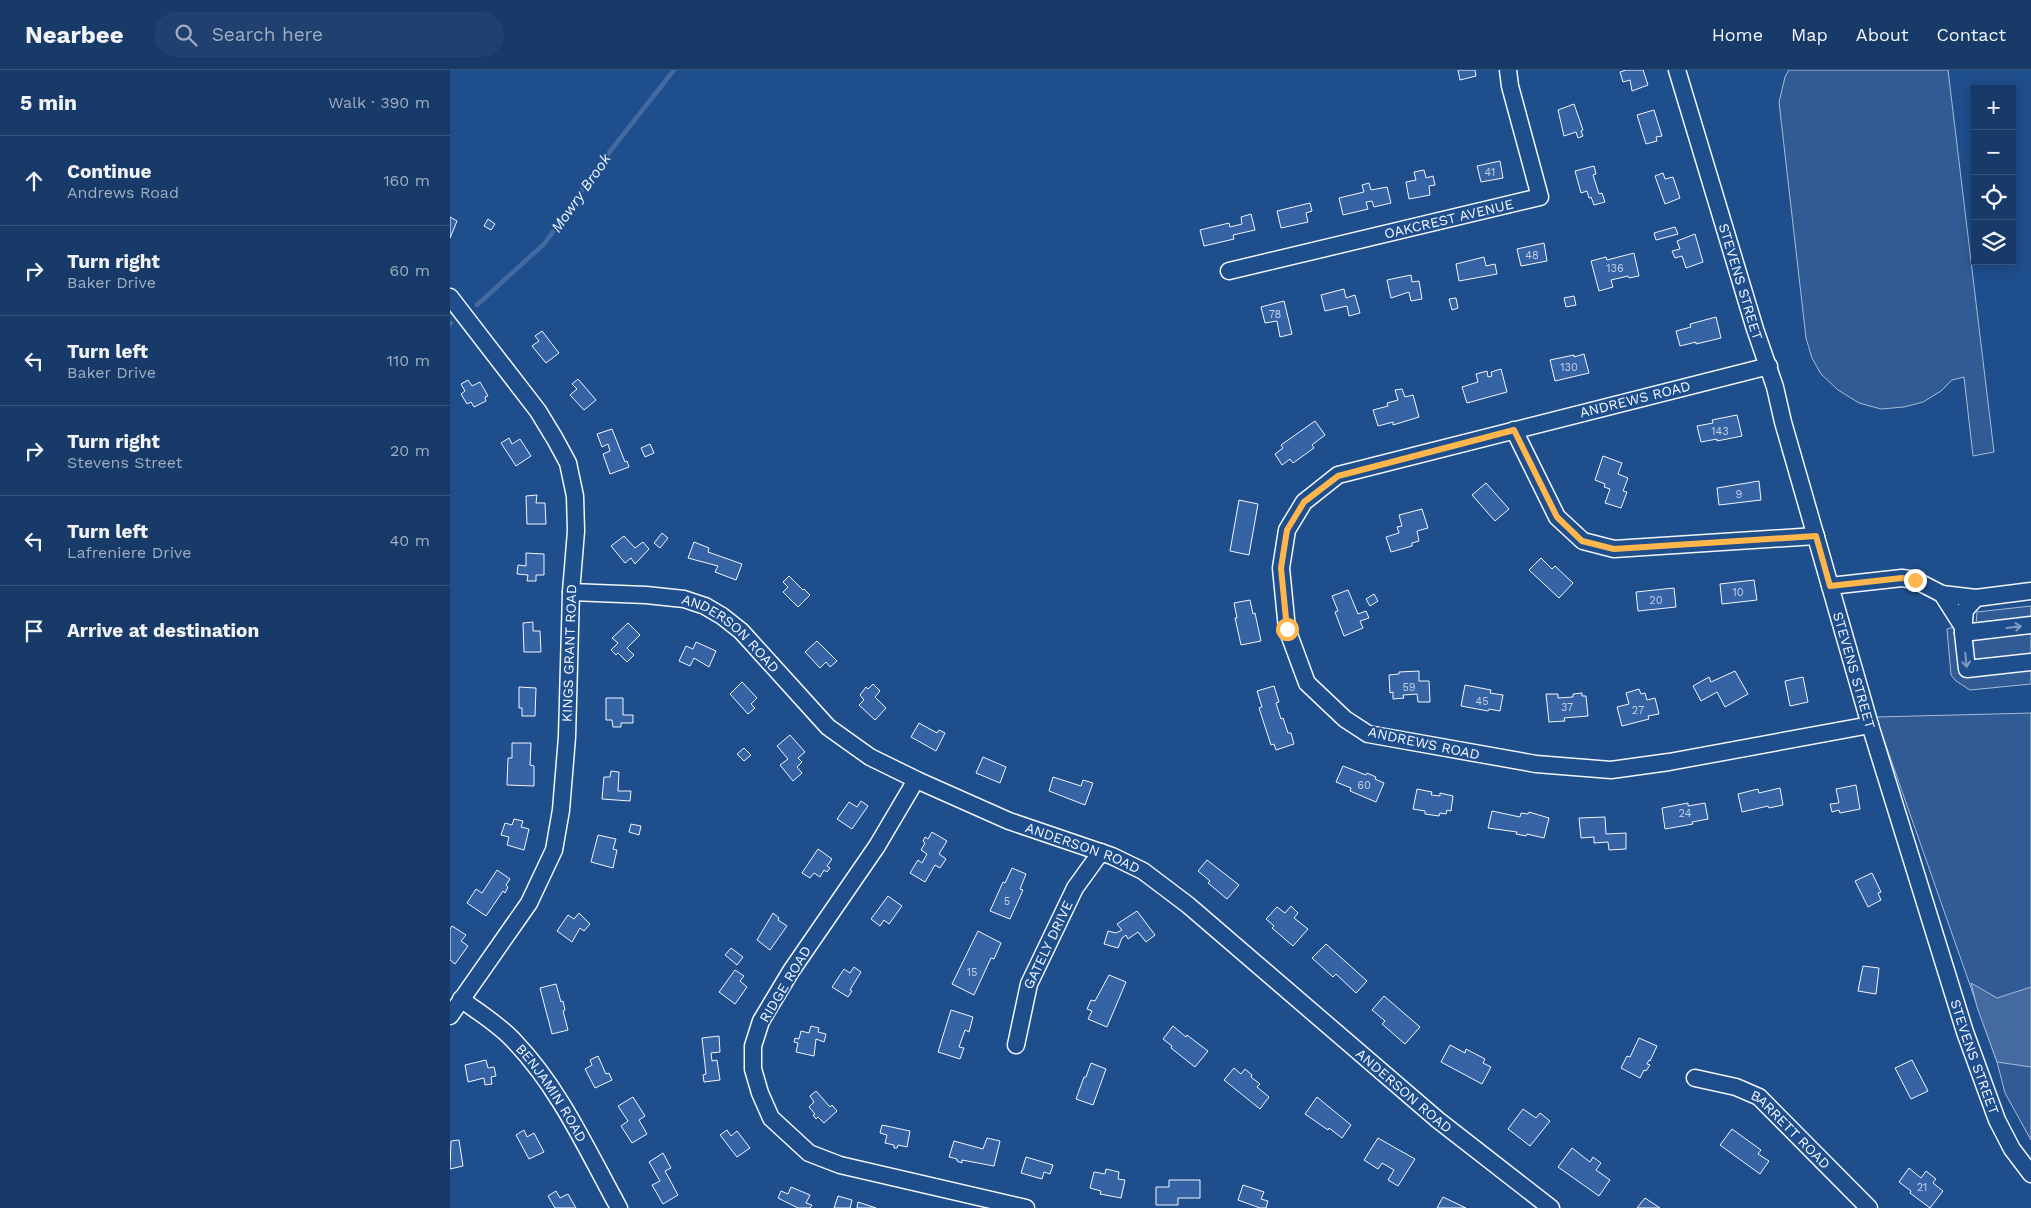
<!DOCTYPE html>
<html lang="en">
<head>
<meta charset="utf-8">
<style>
  body { margin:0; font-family:"Work Sans",sans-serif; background:#20416f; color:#f1f3f6 }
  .controls { position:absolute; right:15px; top:15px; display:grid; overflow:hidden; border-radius:0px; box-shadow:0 2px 12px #0003 }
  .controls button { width:45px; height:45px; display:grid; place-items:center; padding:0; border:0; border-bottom:1px solid #36547d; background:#173a69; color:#f1f3f6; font:25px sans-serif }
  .stop { position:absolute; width:15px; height:15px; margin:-11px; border:4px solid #ffb74d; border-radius:50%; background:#fff }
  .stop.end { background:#ffb74d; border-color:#fff; box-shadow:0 1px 5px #0008 }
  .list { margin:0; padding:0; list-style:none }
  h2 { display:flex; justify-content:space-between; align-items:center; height:65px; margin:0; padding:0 20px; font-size:21px }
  h2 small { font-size:16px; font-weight:400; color:#9eadc0 }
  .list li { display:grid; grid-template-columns:32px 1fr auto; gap:15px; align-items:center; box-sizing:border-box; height:90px; padding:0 20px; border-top:1px solid #36547d }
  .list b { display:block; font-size:19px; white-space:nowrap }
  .list p { margin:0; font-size:16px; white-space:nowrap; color:#9eadc0 }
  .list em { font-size:16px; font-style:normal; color:#9eadc0 }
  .icon { flex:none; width:28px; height:28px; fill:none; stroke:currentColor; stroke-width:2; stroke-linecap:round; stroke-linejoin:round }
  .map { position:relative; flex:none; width:1581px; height:1138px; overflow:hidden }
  header { display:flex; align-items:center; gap:30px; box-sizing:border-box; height:70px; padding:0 25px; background:#173a69; border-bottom:1px solid #36547d }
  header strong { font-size:24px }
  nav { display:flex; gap:28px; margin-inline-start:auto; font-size:18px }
  .search { width:350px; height:45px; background:#20416f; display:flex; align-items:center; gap:12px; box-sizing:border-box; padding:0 18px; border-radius:28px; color:#9eadc0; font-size:19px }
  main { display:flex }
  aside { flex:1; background:#173a69 }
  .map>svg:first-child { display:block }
  .built { fill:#305b95; stroke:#a8bbd7 }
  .water { fill:#446ba0; stroke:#a8bbd7 }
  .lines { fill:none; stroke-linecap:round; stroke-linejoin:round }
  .stream { stroke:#446ba0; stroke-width:4.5 }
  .building { fill:#3563a3; stroke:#f2f6ff }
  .minor-casing { stroke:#f2f6ff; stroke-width:19 }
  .minor { stroke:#1f4e8c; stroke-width:16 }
  .oneway { stroke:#7e9ac0 }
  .route { stroke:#ffb74d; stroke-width:6 }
  .labels { text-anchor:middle; stroke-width:4; stroke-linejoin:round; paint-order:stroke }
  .number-label { font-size:11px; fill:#c3d1e8 }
  .street-label { font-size:14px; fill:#f2f6ff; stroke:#1f4e8c }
  .water-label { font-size:15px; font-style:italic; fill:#f2f6ff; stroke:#1f4e8c }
</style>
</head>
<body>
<header>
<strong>Nearbee</strong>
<div class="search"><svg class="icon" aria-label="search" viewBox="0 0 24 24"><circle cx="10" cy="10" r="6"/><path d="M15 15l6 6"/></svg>Search here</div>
<nav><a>Home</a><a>Map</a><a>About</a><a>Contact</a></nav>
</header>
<main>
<aside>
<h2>5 min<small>Walk · 390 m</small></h2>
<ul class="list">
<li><svg class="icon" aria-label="ahead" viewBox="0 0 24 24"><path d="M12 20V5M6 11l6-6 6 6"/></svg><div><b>Continue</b><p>Andrews Road</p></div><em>160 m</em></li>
<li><svg class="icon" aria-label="right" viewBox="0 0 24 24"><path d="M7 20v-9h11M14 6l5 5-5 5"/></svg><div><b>Turn right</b><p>Baker Drive</p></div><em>60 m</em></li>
<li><svg class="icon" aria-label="left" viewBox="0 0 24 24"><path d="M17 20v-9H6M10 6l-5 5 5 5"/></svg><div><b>Turn left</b><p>Baker Drive</p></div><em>110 m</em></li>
<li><svg class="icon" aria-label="right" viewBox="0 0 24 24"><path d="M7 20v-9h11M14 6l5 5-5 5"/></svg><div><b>Turn right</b><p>Stevens Street</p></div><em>20 m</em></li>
<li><svg class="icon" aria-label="left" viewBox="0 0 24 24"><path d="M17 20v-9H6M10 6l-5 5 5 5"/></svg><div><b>Turn left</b><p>Lafreniere Drive</p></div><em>40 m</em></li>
<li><svg class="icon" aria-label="arrive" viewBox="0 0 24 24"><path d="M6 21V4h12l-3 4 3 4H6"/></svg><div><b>Arrive at destination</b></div></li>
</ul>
</aside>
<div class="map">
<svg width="1581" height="1138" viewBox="0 0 1581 1138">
  <rect width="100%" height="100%" fill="#1f4e8c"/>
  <path class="built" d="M1339,0H1498L1544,382L1523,386L1514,307L1502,310L1491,321L1473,332L1454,337L1431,339L1409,333L1388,320L1371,304L1362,288L1356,268L1329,32L1335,7Z
    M1581,536V614L1520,620L1506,611L1501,605L1497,559L1504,557L1526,555L1527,542Z
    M1581,643V1070L1555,1023L1547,992L1426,647Z"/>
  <path class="water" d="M1521,913L1547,928L1581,917V997L1547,992L1527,937Z"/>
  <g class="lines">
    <path class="stream" d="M27,235L95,173L150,94L224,0
      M0,254L1,253"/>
  </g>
  <path class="building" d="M1008,0H1025L1026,6L1010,10Z
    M1176,0H1193L1198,15L1182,21L1180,10L1173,12L1170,2Z
    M1124,34L1133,60L1131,61L1133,66L1128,68L1126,62L1114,66L1108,40Z
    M1204,40L1212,66L1206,67L1207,71L1196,74L1187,45Z
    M1050,91L1053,108L1031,112L1027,96Z
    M1144,96L1146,104L1143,105L1149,124L1152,123L1155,132L1144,135L1141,127L1139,128L1137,121L1131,123L1125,101Z
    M974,100L976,108L983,106L985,115L979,116L980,125L959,129L956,112L966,110L964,102Z
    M1213,103L1215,109L1223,107L1230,128L1215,134L1205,106Z
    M919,113L921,120L937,117L941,133L924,137L922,131L916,132L918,139L893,145L889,128L914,122L912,115Z
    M860,133L862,141L856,143L858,152L831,158L827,141Z
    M801,144L805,160L783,165L784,169L754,176L750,160L779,153L780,157L792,154L791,147Z
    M0,147L7,151L0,168Z
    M38,149L45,154L41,160L34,156Z
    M1225,157L1228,164L1206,170L1204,163Z
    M1245,164L1253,192L1236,198L1232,186L1225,188L1222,181L1230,179L1227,171Z
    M1094,173L1097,191L1071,196L1067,179Z
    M1184,183L1189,206L1179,208L1178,206L1161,210L1163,217L1149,221L1141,191L1156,187L1157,190Z
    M1034,187L1036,196L1045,194L1047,204L1009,211L1006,194Z
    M961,205L962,212L969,211L972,229L961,231L959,222L941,228L937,210Z
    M894,219L896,228L905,225L910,243L899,246L897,236L875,241L871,225Z
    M1124,226L1126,235L1116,237L1114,228Z
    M1006,228L1008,238L1002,240L999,229Z
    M834,231L842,264L830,267L827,251L815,253L811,237Z
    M1266,247L1271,268L1246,274V272L1230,276L1226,261L1241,257L1240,254Z
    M92,261L109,283L96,293L82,276L89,271L85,266Z
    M1134,284L1139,303L1105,311L1100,290L1124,285V287Z
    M1051,299L1057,322L1017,333L1012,317L1028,312L1026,304L1037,301L1038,307L1042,306L1041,302Z
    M128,309L146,330L134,340L120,325L127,319L122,314Z
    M18,310L22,316L30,312L38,326L35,327L36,331L24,337L21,332L17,334L11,324L15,321L11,314Z
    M952,319L955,327L963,325L969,347L943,355V352L928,356L923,340L938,336L937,333L948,330L945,320Z
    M1287,345L1292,366L1267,371V369L1251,372L1247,356L1263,353L1262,350Z
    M865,351L875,365L862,375L864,378L843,393L840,389L832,395L825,384L833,378L831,375Z
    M162,359L175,392L177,391L179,397L160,404L153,384L160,381L158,374L152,377L147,364Z
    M59,368L62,374L70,369L81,386L66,396L51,373Z
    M200,374L204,383L195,387L191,378Z
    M1153,386L1172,393L1168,404L1178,408L1173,421L1177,422L1171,438L1155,433L1160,419L1154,417L1155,414L1145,410Z
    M1309,411L1311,430L1269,435L1267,418Z
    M1036,413L1059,439L1045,451L1022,425Z
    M87,425L86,433H95L96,454H77L76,426Z
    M789,430L808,434L799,485L780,481Z
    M972,439L978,458L967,461L969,471L962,473V476L941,482L936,467L949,463L947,457L952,456L949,445Z
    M212,463L218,468L210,478L204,473Z
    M174,466L185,478L193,472L199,479L185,494L181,488L175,493L161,476Z
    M244,472L259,478L258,482L292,494L286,510L265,502L268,496L238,488Z
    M76,483L94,484V505H86V511H77L78,505L67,504L68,495L76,496Z
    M1091,488L1102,499L1105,496L1123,513L1109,528L1079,500Z
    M339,506L353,520L354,519L360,525L348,537L333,522L338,517L333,512Z
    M1304,510L1307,530L1272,534L1270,514Z
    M1224,518L1226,537L1188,541L1186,522Z
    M898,520L908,544L916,541L919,548L910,551L913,558L894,566L885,542L888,541L882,526Z
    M924,524L928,531L920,536L916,529Z
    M800,530L803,544L805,543L811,571L791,575L785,548H787L784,533Z
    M83,552V561H90L91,582H74L73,553Z
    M178,553L190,565L177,578L184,585L177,592L168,583L166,585L161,580L168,573L162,568Z
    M367,571L387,591L380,597L376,592L370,598L355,582Z
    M246,572L266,581L259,597L244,588L240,596L229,591L236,576L243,579Z
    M969,601V611H979L980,632H968L967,624L953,625L954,628L943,629V622L940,623L939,605L949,604V602Z
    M1285,601L1298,624L1275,637L1267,622L1251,631L1243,616L1259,607L1261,612Z
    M1353,607L1358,632L1340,636L1335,611Z
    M292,612L307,628L301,634L305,638L298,644L280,624Z
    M423,614L430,621L425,627L436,638L425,650L409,635L414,630L410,625L416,617L418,619Z
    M1015,615L1041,620L1040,623L1053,625L1050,641L1039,639L1038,641L1011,636Z
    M824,616L829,632L826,633L831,649L833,648L838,663H841L844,674L826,680L824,674L821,675L809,638L812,637L807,621Z
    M69,617L86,618L85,646H72V638H69Z
    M1189,619L1191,624L1195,623L1197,630L1205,628L1209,644L1198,646L1199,649L1172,656L1167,637L1179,634L1176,623Z
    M1132,623V626H1136L1138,646L1114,648L1115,651L1099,652L1096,624H1108V628L1123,627V624Z
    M156,628H173V645H183V653H171V657H163L162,650H156Z
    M469,653L487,663L489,660L495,663L486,681L461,667Z
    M340,665L355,682L348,688L352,692L347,697L352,703L343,711L330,695L338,689L327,676Z
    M62,673H81L80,695L84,696V716L57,715L58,688H62Z
    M294,678L301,685L294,691L287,684Z
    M533,687L556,697L550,713L526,703Z
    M893,696L916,705L917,703L926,707L925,709L934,713L926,732L900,721L901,718L886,712Z
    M161,701L169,702L168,721H181L180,731L152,729L154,707H160Z
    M603,707L631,716L633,710L643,713L635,735L599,721Z
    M1406,715L1410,739L1390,743L1389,740L1382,742L1380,734L1389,733L1386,719Z
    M1330,718L1333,735L1319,738L1318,736L1292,742L1288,724L1308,719L1309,723Z
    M967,719L982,722L981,725L990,726V723L1003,726L1001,741L997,740L996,744L990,743L989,746L975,744V741L963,739Z
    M411,731L418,736L402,759L387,749L399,732L407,737Z
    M1238,733V736L1255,733L1258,749L1242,752L1243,754L1215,759L1212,738Z
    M1042,741L1070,747L1071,743L1078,744L1079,742L1099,748L1094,768L1077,764L1076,766L1066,764L1067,762L1038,758Z
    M1155,747L1156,764L1176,763V779L1159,780L1158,772L1144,773V767L1131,768L1129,748Z
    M64,749L73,751L71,757L79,759L74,780L57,775L59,767L51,765L55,753L62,755Z
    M181,754L191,756L189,765L179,762Z
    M482,762L497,771L489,784L496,789L490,798L485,795L475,812L460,803L468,790L472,793L477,784L471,780L475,773L473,771L475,767L478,769Z
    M148,765L166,769L163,779L167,780L163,798L141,792Z
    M368,779L382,789L377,796L380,798L377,802L374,800L370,807L364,803L360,808L352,803Z
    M757,790L789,815L777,829L758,813L760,811L748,801Z
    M562,798L576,804L570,819L573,820L560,849L540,841L553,812L555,813Z
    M47,800L60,809L56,815L58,817L55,823L53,821L36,846L17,833L26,819L32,823Z
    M1422,803L1431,822L1428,823L1431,830L1418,837L1405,811Z
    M438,826L452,836L439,854L434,850L430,856L421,849Z
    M841,836L848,843L844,848L858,859L843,876L822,858L824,856L816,849L827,837L835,843Z
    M687,841L705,865L696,872L688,862L678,869L676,865L672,868L668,878L654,874L658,861L666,863L672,860L667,854Z
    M129,843L140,854L134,861L130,858L122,872L107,861L118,845L124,849Z
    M323,843L329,848L328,850L337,856L320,880L307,870Z
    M2,856L16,865L11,871L18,876L5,894L0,890V859Z
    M528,861L551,873L544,889L541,888L524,925L502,914Z
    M876,874L917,911L906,923L886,904L883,907L862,888Z
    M281,878L293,887L287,895L275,885Z
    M1413,896L1429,898L1426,924L1408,921Z
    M404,897L411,902L400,920L402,921L398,927L382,917L394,899L400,903Z
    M285,900L294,906L290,911L297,917L285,934L269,922Z
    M659,905L676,912L657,957L638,949L642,941L637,939L641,930L645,931Z
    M106,914L111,932L113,931L115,940L113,941L118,960L102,964L90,918Z
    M934,926L970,957L955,974L932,954L935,951L922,940Z
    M501,940L523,947L519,962L515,960L509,977L514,978L510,989L488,982Z
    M361,956L369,958L368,962L376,964L374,972L366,969L364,986L346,982L348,973L344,972L345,968L349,969L351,961L359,963Z
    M723,956L736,967L737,965L758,981L745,997L721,978L722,976L713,969Z
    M269,966L270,982L261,983L262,991L267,990L270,1010L254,1012L253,1005L256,1004L252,968Z
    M1189,968L1207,976L1200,991L1199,990L1197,994L1200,995L1196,1001L1194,1000L1190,1008L1171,998L1177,986L1180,987Z
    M1000,975L1015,983L1016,979L1035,989L1033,993L1041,997L1032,1014L991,992Z
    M148,986L156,1004L159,1003L162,1010L145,1018L135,999L142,995L140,990Z
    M36,990L38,998L44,997L46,1006L41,1007L42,1014L35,1015L34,1008L18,1012L15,995Z
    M1462,990L1478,1021L1461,1029L1445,998Z
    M641,993L656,999L643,1035L626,1029L634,1007H636Z
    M784,998L791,1004L795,999L802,1005L801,1007L810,1014L807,1017L819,1027L810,1039L774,1010Z
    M366,1021L380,1037L382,1035L387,1041L374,1053L368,1047L366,1049L363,1045L365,1044L359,1037L364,1032L360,1026Z
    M183,1027L195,1046L189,1050L197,1064L182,1073L171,1056L178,1051L168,1036Z
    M867,1027L901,1055L892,1068L879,1058L878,1060L855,1044Z
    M1073,1039L1086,1048L1090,1043L1100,1051L1080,1076L1058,1059Z
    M432,1055L460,1061L457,1077L448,1075L447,1078H444V1075L435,1073L437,1065L430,1063Z
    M1282,1059L1311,1080L1308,1084L1319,1091L1310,1104L1270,1075Z
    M74,1060L77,1067L84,1063L94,1082L79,1089L66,1065Z
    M277,1060L281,1066L287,1061L300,1078L287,1087L270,1065Z
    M537,1068L550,1071L544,1096L512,1090V1093L507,1091V1089L499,1087L504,1071L533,1079Z
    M928,1068L965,1089L948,1116L938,1110L944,1100L932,1093L928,1099L914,1090Z
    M9,1070L13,1096L0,1099L1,1071Z
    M1122,1078L1140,1092L1143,1087L1151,1093L1146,1100L1160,1110L1149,1126L1108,1097Z
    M213,1083L221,1098L215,1101L228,1125L213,1134L202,1115L210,1111L199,1092Z
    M576,1087L603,1095L600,1104L594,1102L592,1109L571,1103Z
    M1459,1098L1471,1108L1476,1101L1486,1109L1483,1113L1493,1121L1480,1138L1460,1123L1461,1121L1449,1112Z
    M656,1099L669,1102L668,1109L675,1110L671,1128L650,1124L651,1121L640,1118L644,1102L655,1104Z
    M719,1110H750V1128H728V1135H706V1117H719Z
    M793,1115L814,1122L811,1129L818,1131L816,1138H810L788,1130Z
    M341,1117L360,1125L356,1133L362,1135L360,1138H348L328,1128L331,1121L338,1124Z
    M106,1121L110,1128L118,1124L126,1138H105L98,1126Z
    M388,1126L402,1130L400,1138H384Z
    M993,1127L1016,1138H987Z
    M1195,1128L1210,1138H1187Z
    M408,1132L426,1138H407Z"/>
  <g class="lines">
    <g class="minor-casing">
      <g id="minor">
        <path id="s1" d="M1227,0L1305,259L1325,317L1333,352L1420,655L1515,962L1547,1050L1562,1079L1581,1104"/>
        <path id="s2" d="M779,201L1090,127L1060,16L1058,0"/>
        <path d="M0,227L88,341L105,369L118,393L125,426L126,461L121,522L117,667L111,740L104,780L79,833L0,946"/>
        <path d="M1319,296L888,405L854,432L837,460L831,498L837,559L857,613L895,649L918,664L1086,694L1161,700L1219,692L1420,655"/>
        <path d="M1064,360L1107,447L1133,471L1164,479L1366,466"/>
        <path d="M1380,516L1452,508L1465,510L1492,524L1526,528L1581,521"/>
        <path id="s3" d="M121,522L196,525L234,529L255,536L272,546L291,561L378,657L420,687L469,711L559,751L662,786L693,801L738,835L988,1050L1101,1138"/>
        <path d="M1492,524L1513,557"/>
        <path d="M1526,528L1515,540L1513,563L1517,599L1581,592"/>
        <path d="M1513,563L1581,555"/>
        <path d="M466,710L427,776L341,901L311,951L303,976V999L310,1023L321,1048L359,1083L390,1095L576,1138"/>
        <path id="s4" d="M11,929C29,943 50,955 65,972C110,1019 138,1082 169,1138"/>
        <path id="s5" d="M566,975L579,914L625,818L651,782"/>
        <path id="s6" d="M1245,1008L1286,1017L1309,1027L1419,1138"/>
      </g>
    </g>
    <use href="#minor" class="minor"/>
  </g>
  <defs><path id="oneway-shaft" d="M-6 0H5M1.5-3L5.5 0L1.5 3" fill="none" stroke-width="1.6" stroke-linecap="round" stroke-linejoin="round" transform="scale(1.25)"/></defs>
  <g class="oneway">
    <use href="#oneway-shaft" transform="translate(1564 557) rotate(-7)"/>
    <use href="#oneway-shaft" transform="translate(1516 590) rotate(84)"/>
  </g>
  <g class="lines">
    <path class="route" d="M837,559L831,498L837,460L854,432L888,406L1064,360L1107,447L1132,471L1164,479L1366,466L1380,516L1452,508L1465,510"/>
  </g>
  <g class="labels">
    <g class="number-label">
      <text x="1040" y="106">41</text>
      <text x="1082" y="189">48</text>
      <text x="1165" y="202">136</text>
      <text x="825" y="248">78</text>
      <text x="1119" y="301">130</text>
      <text x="1270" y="365">143</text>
      <text x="1289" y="428">9</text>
      <text x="1288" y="526">10</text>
      <text x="1206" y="534">20</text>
      <text x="959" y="621">59</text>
      <text x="1032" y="635">45</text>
      <text x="1117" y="641">37</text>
      <text x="1188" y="644">27</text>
      <text x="914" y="719">60</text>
      <text x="1235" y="747">24</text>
      <text x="557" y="835">5</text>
      <text x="522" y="906">15</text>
      <text x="1472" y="1121">21</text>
    </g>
    <g class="street-label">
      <text dy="5" stroke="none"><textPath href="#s2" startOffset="226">OAKCREST AVENUE</textPath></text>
      <text dy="5" stroke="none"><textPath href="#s1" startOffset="221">STEVENS STREET</textPath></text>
      <text transform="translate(1185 329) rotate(-14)" y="5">ANDREWS ROAD</text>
      <text dy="5" stroke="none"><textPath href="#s3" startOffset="172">ANDERSON ROAD</textPath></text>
      <text transform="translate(119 583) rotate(-88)" y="5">KINGS GRANT ROAD</text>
      <text dy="5" stroke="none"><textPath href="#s1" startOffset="626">STEVENS STREET</textPath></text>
      <text transform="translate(974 673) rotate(12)" y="5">ANDREWS ROAD</text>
      <text dy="5" stroke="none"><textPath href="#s3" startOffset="592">ANDERSON ROAD</textPath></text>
      <text dy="5" stroke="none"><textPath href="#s5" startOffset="106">GATELY DRIVE</textPath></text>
      <text transform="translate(335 914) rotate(-59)" y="5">RIDGE ROAD</text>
      <text dy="5" stroke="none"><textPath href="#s1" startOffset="1031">STEVENS STREET</textPath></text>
      <text dy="5" stroke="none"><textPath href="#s3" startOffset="998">ANDERSON ROAD</textPath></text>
      <text dy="5" stroke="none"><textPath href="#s4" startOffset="132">BENJAMIN ROAD</textPath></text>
      <text dy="5" stroke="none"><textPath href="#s6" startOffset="112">BARRETT ROAD</textPath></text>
    </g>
    <g class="water-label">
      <text transform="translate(131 123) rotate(-55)" y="5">Mowry Brook</text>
    </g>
  </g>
</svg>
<div class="controls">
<button>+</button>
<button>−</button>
<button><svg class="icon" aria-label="locate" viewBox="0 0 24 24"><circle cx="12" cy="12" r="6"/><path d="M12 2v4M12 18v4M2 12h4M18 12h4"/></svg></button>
<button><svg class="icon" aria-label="layers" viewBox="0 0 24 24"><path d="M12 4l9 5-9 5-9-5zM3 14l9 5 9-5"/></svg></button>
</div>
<div class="stop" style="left:837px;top:559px"></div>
<div class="stop end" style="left:1465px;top:510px"></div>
</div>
</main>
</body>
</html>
